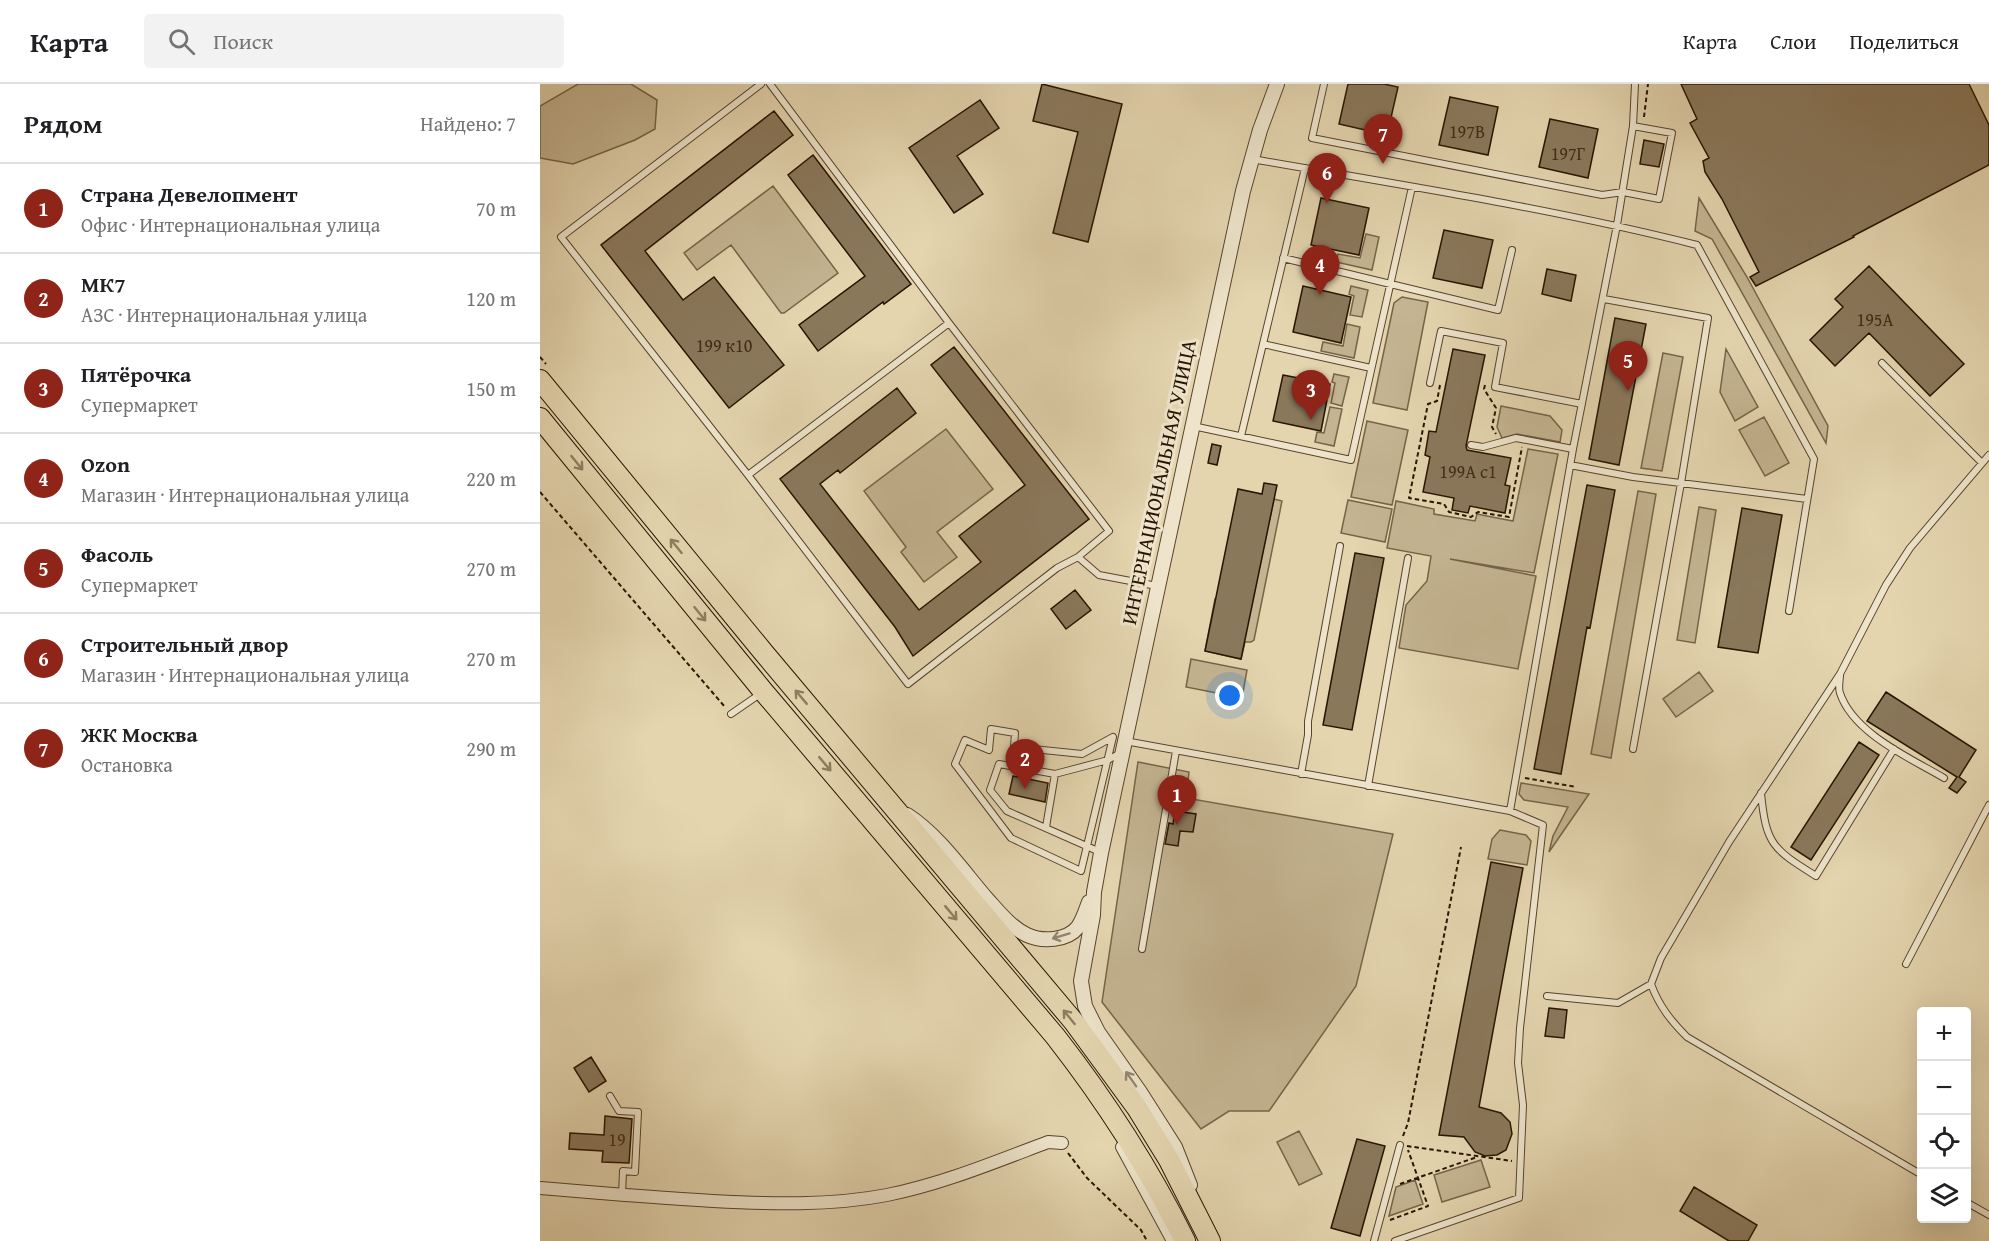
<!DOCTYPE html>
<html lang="ru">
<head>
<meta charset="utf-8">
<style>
  body { margin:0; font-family:"Gentium Book Plus",serif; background:#f2f2f2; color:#202124 }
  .controls { position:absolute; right:18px; bottom:18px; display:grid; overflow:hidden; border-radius:6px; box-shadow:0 6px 24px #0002 }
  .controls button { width:54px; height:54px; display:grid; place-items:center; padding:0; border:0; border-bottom:2px solid #e0e0e0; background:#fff; color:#202124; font:30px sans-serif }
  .you { position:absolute; left:690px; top:612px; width:21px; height:21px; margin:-15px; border:4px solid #fff; border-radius:50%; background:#1a73e8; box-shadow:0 0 0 9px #1a73e833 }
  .badge { display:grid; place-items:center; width:39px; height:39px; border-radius:50%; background:#8f2418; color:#fff; font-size:20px; font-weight:700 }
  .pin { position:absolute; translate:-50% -50px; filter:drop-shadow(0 2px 3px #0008) }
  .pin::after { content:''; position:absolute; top:32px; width:21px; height:18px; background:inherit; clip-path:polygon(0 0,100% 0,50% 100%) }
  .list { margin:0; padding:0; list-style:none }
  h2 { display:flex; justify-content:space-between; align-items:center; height:78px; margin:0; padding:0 24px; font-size:26px }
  h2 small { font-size:20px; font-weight:400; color:#757577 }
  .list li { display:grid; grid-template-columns:39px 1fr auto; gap:18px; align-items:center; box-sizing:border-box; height:90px; padding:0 24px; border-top:2px solid #e0e0e0 }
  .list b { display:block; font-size:22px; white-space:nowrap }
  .list p { margin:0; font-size:20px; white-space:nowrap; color:#757577 }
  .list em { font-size:20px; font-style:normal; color:#757577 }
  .icon { flex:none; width:33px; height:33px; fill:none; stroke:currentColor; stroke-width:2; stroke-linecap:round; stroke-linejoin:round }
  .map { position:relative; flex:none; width:1449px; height:1157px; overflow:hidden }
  header { display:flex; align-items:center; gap:36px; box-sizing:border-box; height:84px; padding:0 30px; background:#fff; border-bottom:2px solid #e0e0e0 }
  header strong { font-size:28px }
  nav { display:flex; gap:33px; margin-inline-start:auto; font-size:21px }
  .search { width:420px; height:54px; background:#f2f2f2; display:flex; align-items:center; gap:15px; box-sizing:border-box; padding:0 21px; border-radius:6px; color:#757577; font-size:22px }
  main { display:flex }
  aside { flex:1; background:#fff }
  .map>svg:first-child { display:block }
  .green { fill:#c4b491; stroke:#766448; stroke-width:1.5 }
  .building { fill:#8a785b; stroke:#281400; stroke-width:1.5 }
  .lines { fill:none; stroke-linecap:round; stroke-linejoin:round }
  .service-casing { stroke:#57442c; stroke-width:8 }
  .minor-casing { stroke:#57442c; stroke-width:14 }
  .tertiary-casing { stroke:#57442c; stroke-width:16 }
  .trunk-casing { stroke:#281400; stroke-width:22 }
  .path { stroke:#281400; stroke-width:2; stroke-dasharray:4.5 3; stroke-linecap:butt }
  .service { stroke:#ede4cb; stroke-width:6 }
  .minor { stroke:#ede4cb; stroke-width:12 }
  .tertiary { stroke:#ede4cb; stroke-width:14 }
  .trunk { stroke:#e4d5af; stroke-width:20 }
  .oneway { stroke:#8f7e60 }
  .oneway2 { stroke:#948670 }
  .labels { text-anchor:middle; stroke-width:6; stroke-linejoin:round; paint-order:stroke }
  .number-label { font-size:18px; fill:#402d17 }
  .street-label { font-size:21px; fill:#281400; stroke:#ede4cb }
</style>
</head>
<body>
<header>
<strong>Карта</strong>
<div class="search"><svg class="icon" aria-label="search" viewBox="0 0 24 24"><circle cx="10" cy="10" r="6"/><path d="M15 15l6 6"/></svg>Поиск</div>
<nav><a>Карта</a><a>Слои</a><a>Поделиться</a></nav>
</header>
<main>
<aside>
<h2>Рядом<small>Найдено: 7</small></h2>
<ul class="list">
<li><span class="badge">1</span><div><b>Страна Девелопмент</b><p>Офис · Интернациональная улица</p></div><em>70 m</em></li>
<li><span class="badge">2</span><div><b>МК7</b><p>АЗС · Интернациональная улица</p></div><em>120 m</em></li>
<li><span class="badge">3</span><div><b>Пятёрочка</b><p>Супермаркет</p></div><em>150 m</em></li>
<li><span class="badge">4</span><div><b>Ozon</b><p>Магазин · Интернациональная улица</p></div><em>220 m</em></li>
<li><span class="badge">5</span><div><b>Фасоль</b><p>Супермаркет</p></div><em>270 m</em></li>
<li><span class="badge">6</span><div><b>Строительный двор</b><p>Магазин · Интернациональная улица</p></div><em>270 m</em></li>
<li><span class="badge">7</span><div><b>ЖК Москва</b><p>Остановка</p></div><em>290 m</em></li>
</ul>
</aside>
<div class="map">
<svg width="1449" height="1157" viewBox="0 0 1449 1157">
  <rect width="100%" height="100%" fill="#e4d5af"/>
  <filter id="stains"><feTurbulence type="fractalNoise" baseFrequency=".00333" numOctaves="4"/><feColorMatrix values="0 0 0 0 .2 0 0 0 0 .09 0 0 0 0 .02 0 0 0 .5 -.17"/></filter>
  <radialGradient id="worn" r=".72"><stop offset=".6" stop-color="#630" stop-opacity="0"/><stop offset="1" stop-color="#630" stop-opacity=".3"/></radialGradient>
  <path class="green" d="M38,0H91L117,16L115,45L95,56L33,80L0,74V22Z
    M233,102L298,189L244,229H241L191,161L157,186L144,169Z
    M1159,114L1207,193L1288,342L1286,359L1172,155L1155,147Z
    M826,150L839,153L832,186L796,178L798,170L820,174Z
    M811,202L828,206L822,233L810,231L814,212L809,210Z
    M862,213L888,218L867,326L833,319L854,219Z
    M807,240L820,243L814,274L781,267L783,258L803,262Z
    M1186,265L1218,323L1195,337L1180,308Z
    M1123,269L1143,273L1122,387L1101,384Z
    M794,290L809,293L802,322L791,319L795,299L792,298Z
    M961,322L1010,332L1022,346L1020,358L977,350L962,354L957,343Z
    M790,323L802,325L794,362L775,358L777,348L784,349Z
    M1224,333L1249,379L1225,392L1199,346Z
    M827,337L868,346L852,421L811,413Z
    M406,345L453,405L397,448L417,473L384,498L361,468L366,463L324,407Z
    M988,365L1018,370L994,489L910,475L996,492L978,585L859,564L866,521L887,497L891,472L847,464L856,417L894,425V430L935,437L937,430L973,437Z
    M1098,407L1116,410L1071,674L1051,670Z
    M734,415L742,417L714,556L711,558H705L701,575L665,567L675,515L711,523Z
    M808,416L852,425L845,458L801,449Z
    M1159,423L1176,426L1155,559L1137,556Z
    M651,575L707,586L702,614L646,603Z
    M1159,588L1173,607L1136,633L1123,615Z
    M598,678L649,688L646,714L853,750L816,902L729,1027H689L661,1045L562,918Z
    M981,699L1049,710L1009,768L1013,752L1028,723L984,716L979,710Z
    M960,746L986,751L991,757L987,781L948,775L952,755Z
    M759,1047L782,1090L759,1101L737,1058Z
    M941,1076L950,1103L902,1118L894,1091Z
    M875,1096L883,1120L849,1132L856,1103Z"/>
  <path class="building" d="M502,0L582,20L548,158L513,149L538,48L493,37Z
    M808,0H844L858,3L847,51L799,40Z
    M1141,0H1429L1449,41V81L1313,152L1314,153L1216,202L1210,193L1219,188L1182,115L1165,88L1163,77L1169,74L1150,39L1157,35Z
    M910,13L958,23L948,71L899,61Z
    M440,16L459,44L417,72L443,110L414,129L369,64Z
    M234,27L253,51L105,167L143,216L174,193L244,281L189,324L61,161Z
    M1010,35L1058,45L1048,94L999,83Z
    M1104,56L1124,60L1119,83L1100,80Z
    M273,71L371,200L344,220L343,218L278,267L259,241L325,192L248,91Z
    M781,114L829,124L819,171L771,161Z
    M904,146L953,156L942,204L893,194Z
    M1329,182L1424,280L1390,312L1329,249L1295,282L1270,256L1303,223L1295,215Z
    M1007,185L1036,191L1031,217L1002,210Z
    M763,202L811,213L801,259L753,248Z
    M1075,234L1106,240L1079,381L1049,375Z
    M414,263L549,435L373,572L355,543L240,395L357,304L376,329L300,389L298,386L280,400L379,526L441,478L419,452L485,401L391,281Z
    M913,265L945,271L926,362L927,366L971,374L965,401L970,402L965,429L930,422L928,429L912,426L914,414L883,408L890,373L885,371L889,347L896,348Z
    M743,291L790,300L781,347L733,337Z
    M672,360L681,362L677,381L668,379Z
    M724,399L737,401L701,575L665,567L698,405L722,410Z
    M1047,401L1075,406L1050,544L1047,543L1021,690L994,685Z
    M1202,424L1242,431L1218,569L1178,563Z
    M815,469L844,474L812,646L783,641Z
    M535,506L551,526L526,545L511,525Z
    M1346,608L1436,666L1419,693L1426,698L1417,709L1409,704L1417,693L1327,637Z
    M1319,658L1339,671L1271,776L1251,763Z
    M473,692L508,699L505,718L469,710Z
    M635,727L656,730L653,748L640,747L638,762L625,760L629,739L633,740Z
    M951,778L983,784L939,1023L961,1029L970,1038L972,1050L966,1066L957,1071L945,1072L935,1068L924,1053L899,1051Z
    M1009,924L1027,926L1024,954L1005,952Z
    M51,973L66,997L49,1008L34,984Z
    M65,1032L92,1035L89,1079L62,1078L63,1067L29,1065L30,1049L64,1051Z
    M817,1055L845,1062L820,1152L791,1144Z
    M1154,1103L1217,1141L1208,1157H1189L1140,1127Z"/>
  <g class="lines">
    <g class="service-casing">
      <path id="service" d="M230,0L409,239L569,447L538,473L559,491L617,502
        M784,0L772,54L1062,111L1083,108L1119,115L1132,49L1093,42
        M712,75C861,101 1010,124 1157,161L1274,375L1249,527
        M743,174L958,226L972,166
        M1064,215L1168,234L1141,399L1093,665
        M409,239L208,391L368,600L517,484L538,473
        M723,260L831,284
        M1342,279L1442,379
        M890,299L901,247L963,259L955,303L1042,320
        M653,342L811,376L872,103
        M701,352L765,84
        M931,361L943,363L976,354L1033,365
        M1030,381L1093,393L1267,415
        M208,391L21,153L221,0
        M1300,591C1300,596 1298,604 1300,609C1313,649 1370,674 1404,694
        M191,630L220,610
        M451,645L475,649L474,663L542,670L573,653L541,787L471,754L415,680L425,656L449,666Z
        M585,657L970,727L1003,741L980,944L978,979L983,1021L979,1114L855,1157
        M515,690L459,680L450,706L467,727L560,768
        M761,690L768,651V637L800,462
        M828,702L868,474
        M1221,709C1226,761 1233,765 1276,792L1354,665
        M970,727L1033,365L1077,141L1093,42L1095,0
        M506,743L515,690L568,676L582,668
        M602,865L636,667
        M1366,880L1449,721
        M1007,912L1078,919L1111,900
        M70,1012L79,1027L98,1028L95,1088L83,1087L82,1111
        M1382,1091L1147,953C1131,937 1119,922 1111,900L1121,874L1189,758L1300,590L1346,501L1370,464L1449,371
        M1426,1118L1449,1131
        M834,1157L860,1061"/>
    </g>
    <g class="minor-casing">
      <path id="minor" d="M582,1063L633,1157
        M0,1104C58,1109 115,1114 173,1117C231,1120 290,1122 347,1111C402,1100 455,1078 508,1058L522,1059"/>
    </g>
    <g class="tertiary-casing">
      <path id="tertiary" d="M367,731C398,751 422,786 446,814C458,827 470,843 487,851C502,858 527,857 538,843C543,836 546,826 549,818
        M650,1101L635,1063L600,1008L558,948L545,922L541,897L553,831L554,808L561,769L703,107L720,46L737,0"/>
    </g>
    <g class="trunk-casing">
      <path id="trunk" d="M0,296L224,569L534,938L597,1024L629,1076L670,1157
        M0,334L223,607L515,952C565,1016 609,1084 645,1157"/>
    </g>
    <path class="path" d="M1104,33L1108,0
      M0,273L6,280
      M900,301L897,317L888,320L869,414L904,420L909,428L931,433L938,428L969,433L982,363
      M945,301L944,305L956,324L952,343L956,350
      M0,408L185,623
      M985,694L1036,703
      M863,1052L868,1039L921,763
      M867,1062L972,1077
      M528,1069L547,1094L601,1146L607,1157
      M860,1100L937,1073
      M850,1136L888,1122L868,1066"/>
    <use href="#service" class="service"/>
    <use href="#minor" class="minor"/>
    <use href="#tertiary" class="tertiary"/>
    <use href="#trunk" class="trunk"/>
  </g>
  <defs><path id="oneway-shaft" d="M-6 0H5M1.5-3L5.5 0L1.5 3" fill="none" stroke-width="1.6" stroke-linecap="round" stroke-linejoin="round" transform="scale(1.5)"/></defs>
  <g class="oneway">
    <use href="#oneway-shaft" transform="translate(37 379) rotate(51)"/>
    <use href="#oneway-shaft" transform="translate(136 462) rotate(-129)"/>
    <use href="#oneway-shaft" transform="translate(160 530) rotate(51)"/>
    <use href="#oneway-shaft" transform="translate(261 613) rotate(-130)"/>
    <use href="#oneway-shaft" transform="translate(285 680) rotate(50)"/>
    <use href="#oneway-shaft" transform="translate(411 829) rotate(50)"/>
    <use href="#oneway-shaft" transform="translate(529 933) rotate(-129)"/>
  </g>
  <g class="oneway2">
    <use href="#oneway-shaft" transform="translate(521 852) rotate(163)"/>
    <use href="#oneway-shaft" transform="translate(591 995) rotate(-125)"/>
  </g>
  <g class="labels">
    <g class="number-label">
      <text x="927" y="54">197В</text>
      <text x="1028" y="76">197Г</text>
      <text x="1335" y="242">195А</text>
      <text x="184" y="268">199 к10</text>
      <text x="928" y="394">199А с1</text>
      <text x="77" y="1062">19</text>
    </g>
    <g class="street-label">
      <text transform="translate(619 398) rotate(-78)" y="7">ИНТЕРНАЦИОНАЛЬНАЯ УЛИЦА</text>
    </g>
  </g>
  <rect width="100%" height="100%" filter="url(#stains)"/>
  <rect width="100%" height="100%" fill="url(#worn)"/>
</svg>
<div class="controls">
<button>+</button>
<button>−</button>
<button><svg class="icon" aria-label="locate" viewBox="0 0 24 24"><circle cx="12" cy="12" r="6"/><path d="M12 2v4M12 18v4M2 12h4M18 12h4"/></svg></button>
<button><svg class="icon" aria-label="layers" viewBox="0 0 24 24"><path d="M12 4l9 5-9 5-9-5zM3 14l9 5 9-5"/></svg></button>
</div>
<div class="you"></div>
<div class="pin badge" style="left:637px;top:741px">1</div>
<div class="pin badge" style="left:485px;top:705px">2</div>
<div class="pin badge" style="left:771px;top:336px">3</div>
<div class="pin badge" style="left:780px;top:211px">4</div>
<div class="pin badge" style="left:1088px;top:307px">5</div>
<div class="pin badge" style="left:787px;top:119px">6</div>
<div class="pin badge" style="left:843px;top:80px">7</div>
</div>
</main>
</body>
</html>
